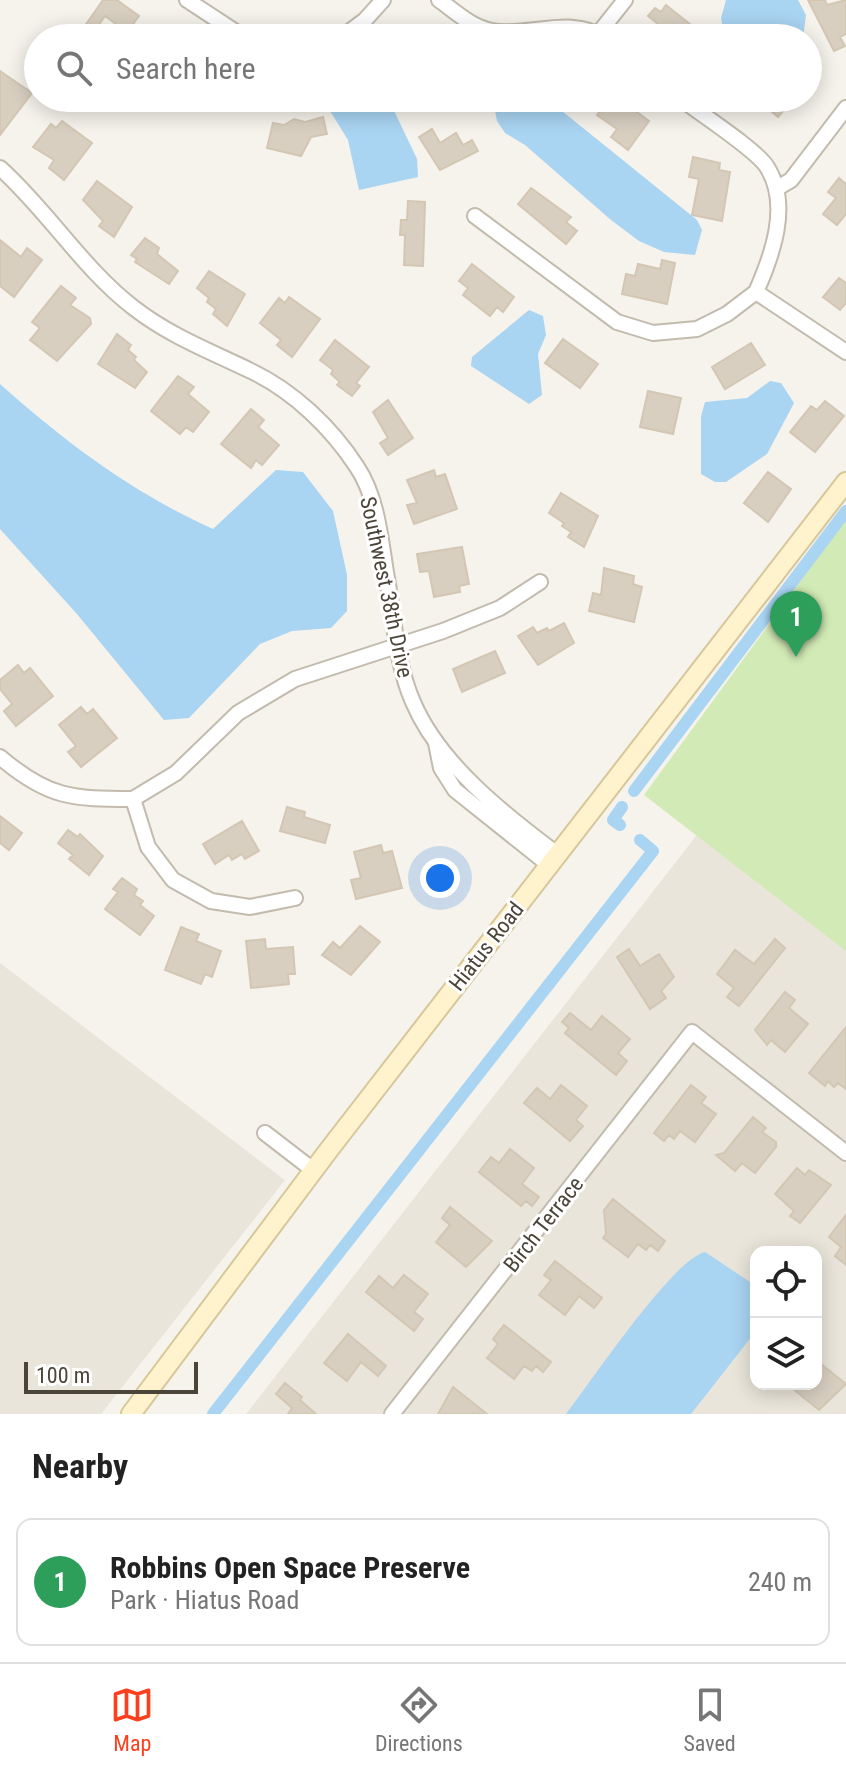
<!DOCTYPE html>
<html lang="en">
<head>
<meta charset="utf-8">
<style>
  body { margin:0; font-family:"Roboto Condensed",sans-serif; background:#f2f2f2; color:#222 }
  .controls { position:absolute; right:24px; bottom:24px; display:grid; overflow:hidden; border-radius:16px; box-shadow:0 4px 20px #0003 }
  .controls button { width:72px; height:72px; display:grid; place-items:center; padding:0; border:0; border-bottom:2px solid #e0e0e0; background:#fff; color:#222; font:40px sans-serif }
  .scale { position:absolute; left:24px; bottom:20px; width:174px; box-sizing:border-box; padding-left:8px; border:4px solid #4b4439; border-top:0; font-size:22px; line-height:28px; white-space:nowrap; color:#4b4439; -webkit-text-stroke:6px #fff; paint-order:stroke }
  .you { position:absolute; left:440px; top:878px; width:28px; height:28px; margin:-20px; border:6px solid #fff; border-radius:50%; background:#1a73e8; box-shadow:0 0 0 12px #1a73e833 }
  .badge { display:grid; place-items:center; width:52px; height:52px; border-radius:50%; background:#fc3f1d; color:#fff; font-size:26px; font-weight:700 }
  .pin { position:absolute; translate:-50% -66px; filter:drop-shadow(0 2px 4px #0008) }
  .pin::after { content:''; position:absolute; top:42px; width:28px; height:24px; background:inherit; clip-path:polygon(0 0,100% 0,50% 100%) }
  .list { margin:0; padding:0; list-style:none }
  h2 { display:flex; justify-content:space-between; align-items:center; height:104px; margin:0; padding:0 32px; font-size:34px }
  h2 small { font-size:26px; font-weight:400; color:#767676 }
  .list li { display:grid; grid-template-columns:52px 1fr auto; gap:24px; align-items:center; box-sizing:border-box; height:128px; margin:0 16px 16px; padding:0 16px; border:2px solid #e0e0e0; border-radius:16px }
  .list b { display:block; font-size:30px; white-space:nowrap }
  .list p { margin:0; font-size:26px; white-space:nowrap; color:#767676 }
  .list em { font-size:26px; font-style:normal; color:#767676 }
  .icon { flex:none; width:44px; height:44px; fill:none; stroke:currentColor; stroke-width:2; stroke-linecap:round; stroke-linejoin:round }
  .map { position:relative; flex:none; width:846px; height:1414px; overflow:hidden }
  .search { position:absolute; background:#fff; box-shadow:0 4px 20px #0003; left:24px; right:24px; top:24px; height:88px; display:flex; align-items:center; gap:20px; box-sizing:border-box; padding:0 28px; border-radius:44px; color:#767676; font-size:30px }
  .sheet { height:248px; background:#fff }
  nav { display:flex; justify-content:space-around; align-items:center; box-sizing:border-box; height:112px; border-top:2px solid #e0e0e0; background:#fff; font-size:22px; color:#767676 }
  nav a { display:grid; justify-items:center; gap:4px }
  nav .on { color:#fc3f1d }
  .map>svg:first-child { display:block }
  .residential { fill:#eae5da; fill-rule:evenodd }
  .green { fill:#d2eab5 }
  .water { fill:#a9d4f2 }
  .lines { fill:none; stroke-linecap:round; stroke-linejoin:round }
  .canal { stroke:#a9d4f2; stroke-width:12 }
  .building { fill:#d8cfc1; stroke:#d3c7b4; stroke-width:2 }
  .street-casing { stroke:#c2bbae; stroke-width:18 }
  .secondary-casing { stroke:#d6c79b; stroke-width:22 }
  .street { stroke:#fff; stroke-width:14 }
  .secondary { stroke:#fff3cd; stroke-width:18 }
  .labels { text-anchor:middle; stroke-width:6; stroke-linejoin:round; paint-order:stroke }
  .street-label { font-size:22px; fill:#4b4439; stroke:#fff }
</style>
</head>
<body>
<div class="map">
<svg width="846" height="1414" viewBox="0 0 846 1414">
  <rect width="100%" height="100%" fill="#f6f3ec"/>
  <path class="residential" d="M700,831L846,945V1414H246ZM756,1252H816V1384H756Z
    M0,963L285,1180L101,1414H0Z"/>
  <path class="green" d="M846,519V951L644,795Z"/>
  <path class="water" d="M726,0H798L806,15L803,38H725L721,18Z
    M322,98H388L417,159L418,177L359,190L348,140Z
    M494,105L517,111L548,105L557,107L697,220L702,230L695,255L664,252L639,241L611,220L525,145L505,133L497,121Z
    M529,310L543,316L546,335L538,354L542,395L529,404L471,366L472,357Z
    M770,381L781,383L794,403L767,454L726,482H715L701,474V416L705,402L747,398Z
    M0,384C65,442 133,493 213,529L276,470L303,472L333,511L347,575V611L331,628L292,631L260,644L189,718L164,720L77,614L0,529Z
    M705,1252L756,1286V1331L691,1414H566C591,1382 673,1259 705,1252Z"/>
  <g class="lines">
    <path class="canal" d="M634,791L846,511
      M620,825L613,820L622,807
      M213,1414L653,851L640,840"/>
  </g>
  <path class="building" d="M103,0H117L139,16L127,32L105,16L91,36L82,30Z
    M808,0H825L827,5L846,0V34L840,37L845,46L834,51Z
    M666,5L696,29L689,38H675L648,16L655,8L661,12Z
    M0,71L32,93L0,135Z
    M610,98H618L649,121L628,150L611,137L617,129L597,115Z
    M756,98H794L778,117Z
    M323,117L327,134L311,137L301,156L267,148L273,123L284,125L294,119L305,122Z
    M62,121L92,143L64,180L49,168L54,160L33,147L51,124L56,128Z
    M432,129L440,143L456,133L463,145L472,140L478,151L440,170L419,137Z
    M693,157L720,163L719,170L730,172L722,221L692,215L699,179L689,177Z
    M839,178L846,184V214L837,225L823,214L836,198L828,192Z
    M97,181L132,207L114,237L99,226L103,221L83,200Z
    M531,188L571,217L566,222L577,231L566,244L518,204Z
    M408,201L425,202L423,266L404,265L405,235H400L401,220H407Z
    M145,238L159,248L157,254L178,271L169,284L135,262L137,259L131,255Z
    M0,240L21,257L27,248L42,260L14,297L0,286Z
    M662,260L675,263L667,304L622,294L626,274L635,276L638,264L660,269Z
    M472,264L514,297L503,312L497,307L490,316L463,295L468,288L459,281Z
    M209,271L245,294L227,326L213,314L216,309L207,302L209,298L197,288Z
    M839,278L846,283V303L840,310L823,297Z
    M61,286L76,298L70,305L90,318L91,324L57,361L30,340L40,328L32,322Z
    M289,297L320,319L292,357L277,345L281,340L260,323L279,298L285,303Z
    M117,334L131,345L128,350L136,357L134,360L147,372L135,388L98,364Z
    M563,339L598,364L580,388L545,363Z
    M335,340L369,367L356,383L360,386L352,396L337,385L340,382L331,374L333,370L320,360Z
    M751,343L765,365L725,389L712,367Z
    M178,376L194,387L188,394L209,412L193,432L186,427L180,434L151,411Z
    M648,391L681,398L673,434L640,427Z
    M388,400L413,438L388,455L380,443L388,438L373,412Z
    M825,401L844,416L815,452L790,432L811,406L817,410Z
    M251,409L264,420L258,427L279,445L262,465L256,460L251,468L221,444Z
    M434,470L436,477L445,474L457,509L414,524L407,505L417,503L407,480Z
    M768,472L791,489L768,522L744,503Z
    M561,493L598,516L584,547L568,537L571,532L562,526L564,523L549,513Z
    M462,547L469,584L459,586L460,592L434,597L429,571L420,572L417,554Z
    M604,568L634,576L633,584L642,587L634,622L589,611L593,593L601,595Z
    M564,623L574,643L538,665L518,636L533,627L537,633L547,628L549,631Z
    M495,651L505,673L462,692L453,669Z
    M18,665L24,673L30,668L53,696L16,726L4,711L12,704L0,689V680Z
    M81,707L87,714L93,709L117,738L81,767L68,752L76,746L59,725Z
    M287,807L305,812L304,817L330,825L325,843L280,831Z
    M0,816L22,833L9,850L0,843Z
    M242,821L259,851L245,859L242,854L232,860L229,855L215,864L203,844Z
    M68,830L78,837L80,834L103,856L89,875L69,859L73,855L58,843Z
    M381,845L383,853L392,851L402,888L356,899L351,880L361,878L354,852Z
    M122,878L137,889L134,895L143,901L140,905L154,916L140,935L105,909L118,892L113,889Z
    M360,926L380,942L351,975L322,955L333,942L340,948Z
    M181,927L199,934L196,941L221,951L212,977L205,974L201,984L165,970Z
    M265,939L266,949L293,947L295,974H288L289,984L251,988L246,941Z
    M775,939L785,948L739,1006L727,997L734,988L717,974L735,950L754,964Z
    M629,949L640,966L659,954L674,977L661,991L666,998L650,1009L617,957Z
    M785,992L795,1000L789,1008L808,1024L785,1052L771,1040L767,1045L755,1030Z
    M570,1013L591,1030L602,1016L630,1039L618,1053L627,1061L616,1075L565,1033L569,1028L562,1022Z
    M846,1027V1089L838,1083L834,1087L828,1081L825,1086L809,1073Z
    M561,1085L587,1106L576,1120L583,1126L570,1141L524,1103L537,1088L550,1099Z
    M691,1085L706,1097L701,1103L716,1114L695,1142L680,1131L674,1139L669,1135L664,1141L654,1133Z
    M753,1117L766,1128L762,1132L776,1142V1147L755,1173L742,1163L735,1171L716,1155L724,1153Z
    M510,1149L534,1168L522,1184L539,1197L532,1206L526,1201L521,1206L479,1172L491,1157L499,1163Z
    M797,1168L805,1175L809,1170L831,1185L800,1223L790,1216L794,1211L775,1194Z
    M613,1199L665,1241L658,1251L650,1245L646,1250L638,1244L628,1257L603,1238L606,1234L604,1210Z
    M450,1207L492,1241L466,1267L436,1242L450,1225L442,1218Z
    M846,1215V1265L835,1256L841,1247L829,1237Z
    M555,1261L602,1298L594,1308L579,1296L565,1315L539,1295L551,1280L544,1275Z
    M404,1275L428,1294L414,1312L423,1319L414,1331L366,1292L379,1276L393,1288Z
    M504,1325L551,1362L543,1372L536,1366L532,1371L524,1366L514,1379L487,1358L498,1344L493,1339Z
    M348,1334L386,1366L378,1376L361,1362L347,1381L324,1363Z
    M816,1360L846,1384L819,1410L787,1384H816Z
    M285,1383L302,1397L300,1400L316,1414H288L292,1408L276,1394Z
    M453,1387L487,1414H438Z"/>
  <g class="lines">
    <g class="street-casing">
      <path id="street" d="M187,0L245,38
        M439,0C456,12 471,27 492,31C526,38 572,15 603,38
        M598,34L625,0
        M341,38L365,20L383,0
        M680,98C699,113 757,150 767,167C791,205 772,256 756,292
        M0,168C48,211 83,269 134,308C170,336 210,351 251,371C293,391 331,427 357,467C379,500 381,546 388,584C394,622 397,666 413,702C439,764 505,815 557,854
        M776,189L791,180L846,108
        M475,216L617,322L653,333L697,329L727,314L756,292
        M756,292L846,352
        M436,743L441,768L455,790L549,865
        M0,757C48,798 72,799 133,799
        M133,799L176,773L238,713L295,679L443,631L500,608L540,582
        M133,799L148,847L173,880L211,901L250,907L295,898
        M265,1133L313,1170
        M392,1414L692,1032L846,1153"/>
    </g>
    <g class="secondary-casing">
      <path id="secondary" d="M131,1414L328,1151L846,482"/>
    </g>
    <use href="#street" class="street"/>
    <use href="#secondary" class="secondary"/>
  </g>
  <g class="labels">
    <g class="street-label">
      <text transform="translate(387 587) rotate(78)" y="8">Southwest 38th Drive</text>
      <text transform="translate(486 946) rotate(-52)" y="8">Hiatus Road</text>
      <text transform="translate(543 1224) rotate(-52)" y="8">Birch Terrace</text>
    </g>
  </g>
</svg>
<div class="controls">
<button><svg class="icon" aria-label="locate" viewBox="0 0 24 24"><circle cx="12" cy="12" r="6"/><path d="M12 2v4M12 18v4M2 12h4M18 12h4"/></svg></button>
<button><svg class="icon" aria-label="layers" viewBox="0 0 24 24"><path d="M12 4l9 5-9 5-9-5zM3 14l9 5 9-5"/></svg></button>
</div>
<div class="scale">100 m</div>
<div class="you"></div>
<div class="pin badge" style="left:796px;top:657px;background:#2e9e5b">1</div>
<div class="search"><svg class="icon" aria-label="search" viewBox="0 0 24 24"><circle cx="10" cy="10" r="6"/><path d="M15 15l6 6"/></svg>Search here</div>
</div>
<section class="sheet">
<h2>Nearby<small></small></h2>
<ul class="list">
<li><span class="badge" style="background:#2e9e5b">1</span><div><b>Robbins Open Space Preserve</b><p>Park · Hiatus Road</p></div><em>240 m</em></li>
</ul>
</section>
<nav>
<a class="on"><svg class="icon" aria-label="map" viewBox="0 0 24 24"><path d="M3 6l6-2 6 2 6-2v14l-6 2-6-2-6 2zM9 4v14M15 6v14"/></svg>Map</a>
<a><svg class="icon" aria-label="directions" viewBox="0 0 24 24"><path d="M12 3l9 9-9 9-9-9zM9 14v-3h6M13 9l2 2-2 2"/></svg>Directions</a>
<a><svg class="icon" aria-label="saved" viewBox="0 0 24 24"><path d="M7 4h10v16l-5-4-5 4z"/></svg>Saved</a>
</nav>
</body>
</html>
